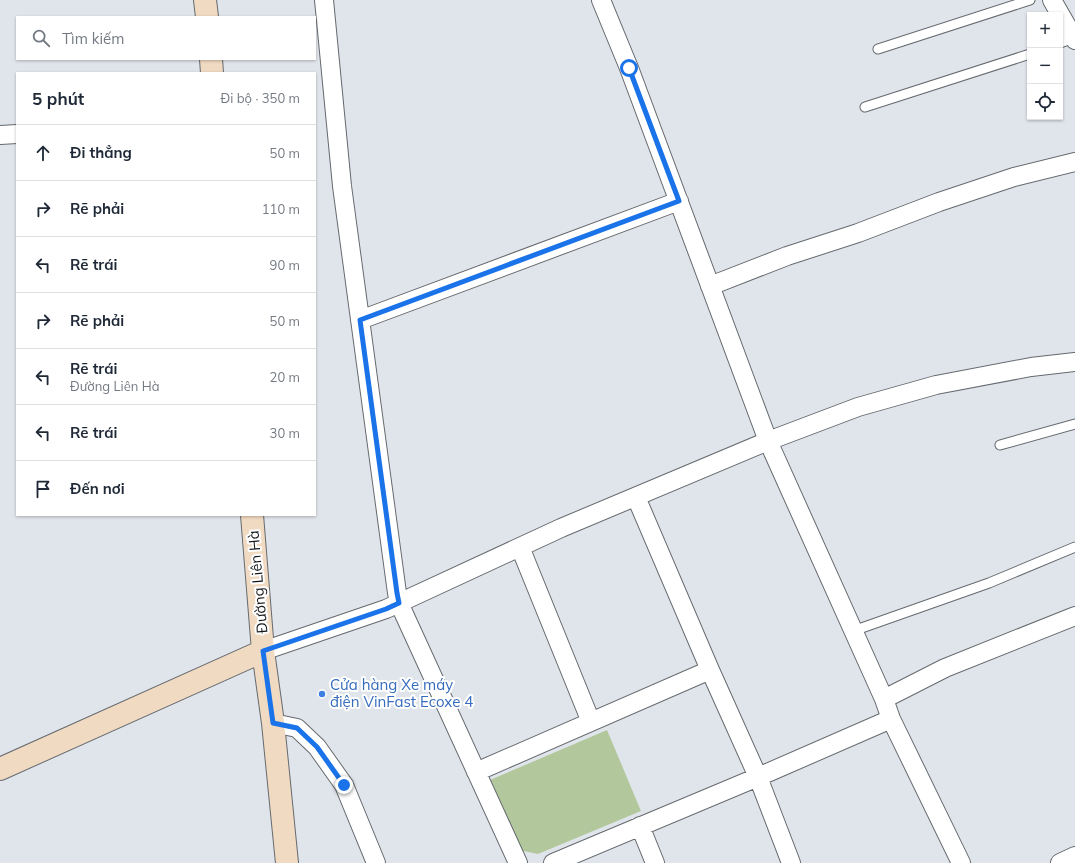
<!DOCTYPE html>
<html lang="vi">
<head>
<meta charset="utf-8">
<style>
  body { margin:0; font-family:Mulish,sans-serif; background:#f6f6f7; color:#1f2937 }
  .controls { position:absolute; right:12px; top:12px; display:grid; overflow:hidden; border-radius:0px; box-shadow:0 1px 3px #0004 }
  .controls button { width:36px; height:36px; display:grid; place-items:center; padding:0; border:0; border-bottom:1px solid #e0e1e3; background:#fff; color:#1f2937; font:20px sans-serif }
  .stop { position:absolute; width:12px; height:12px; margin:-9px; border:3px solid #1a73e8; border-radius:50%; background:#fff }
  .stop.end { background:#1a73e8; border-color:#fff; box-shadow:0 1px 4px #0008 }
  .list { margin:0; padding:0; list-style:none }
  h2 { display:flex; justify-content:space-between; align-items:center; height:52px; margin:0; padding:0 16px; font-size:17px }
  h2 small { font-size:13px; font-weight:400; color:#747a83 }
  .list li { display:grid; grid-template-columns:26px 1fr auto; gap:12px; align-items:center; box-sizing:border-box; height:56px; padding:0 16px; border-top:1px solid #e0e1e3 }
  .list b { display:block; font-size:15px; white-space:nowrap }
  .list p { margin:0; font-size:13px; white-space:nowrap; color:#747a83 }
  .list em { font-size:13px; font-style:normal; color:#747a83 }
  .icon { flex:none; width:22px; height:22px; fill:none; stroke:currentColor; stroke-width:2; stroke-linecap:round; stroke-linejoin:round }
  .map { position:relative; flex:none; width:1075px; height:863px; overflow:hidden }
  .search { position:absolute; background:#fff; box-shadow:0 1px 3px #0004; left:16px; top:16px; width:300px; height:44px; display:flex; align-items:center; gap:10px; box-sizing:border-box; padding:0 14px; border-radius:0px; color:#747a83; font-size:15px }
  .panel { position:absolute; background:#fff; box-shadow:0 1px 3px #0004; left:16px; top:72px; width:300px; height:444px; border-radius:0px }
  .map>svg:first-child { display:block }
  .green { fill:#b2c89c }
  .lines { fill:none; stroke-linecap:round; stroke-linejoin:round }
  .lane-casing { stroke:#656a6f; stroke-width:11 }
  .street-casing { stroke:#656a6f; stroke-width:20 }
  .secondary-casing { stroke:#656a6f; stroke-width:24 }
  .lane { stroke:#fff; stroke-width:9 }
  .street { stroke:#fff; stroke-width:18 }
  .secondary { stroke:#f1dac2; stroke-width:22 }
  .route { stroke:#1a73e8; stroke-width:5 }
  .shop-dot { fill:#3f7fe0; stroke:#fff; stroke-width:1.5 }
  .labels { text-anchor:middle; stroke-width:4; stroke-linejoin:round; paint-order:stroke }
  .street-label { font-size:15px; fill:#16181a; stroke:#fff }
  .shop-label { font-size:15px; fill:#366cbe; stroke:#fff; text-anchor:start }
</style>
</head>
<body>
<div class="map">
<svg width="1075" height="863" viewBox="0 0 1075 863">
  <rect width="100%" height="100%" fill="#e0e5eb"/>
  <path class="green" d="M607,730L641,811L538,854L519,850L490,780Z"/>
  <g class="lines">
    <g class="lane-casing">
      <path id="lane" d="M1060,43L1074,38
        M878,49L1030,0
        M865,107L1030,54
        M1000,445L1075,424
        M853,631L989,583L1075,547"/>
    </g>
    <g class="street-casing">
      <path id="street" d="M324,0L342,186L397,593L399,603L518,863
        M601,0L629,68L768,441L884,699L891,719L961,863
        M1052,0L1075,40
        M0,135L17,134
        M710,286L787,256L858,233L939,202L1014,177L1075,162
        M360,320L679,201
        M636,497L710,670L758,777L791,863
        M520,547L591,722
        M263,651L386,609L561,528L768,441L858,407L936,385L1031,367L1075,362
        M884,699L945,668L1075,616
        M273,723L297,728L317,747L344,785L376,863
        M476,772L710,670
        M640,826L655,863
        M553,863L758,777L891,719
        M1060,863L1075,856"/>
    </g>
    <g class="secondary-casing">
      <path id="secondary" d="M205,0L207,17
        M211,59L212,73
        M252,515L263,651L273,723L287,863
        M0,769L263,651"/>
    </g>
    <use href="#lane" class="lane"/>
    <use href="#street" class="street"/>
    <use href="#secondary" class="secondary"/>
  </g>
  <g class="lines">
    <path class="route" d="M344,785L317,747L297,728L273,723L263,651L386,609L399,603L397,593L360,320L679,201L629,68"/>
  </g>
  <circle class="shop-dot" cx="322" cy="694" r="4"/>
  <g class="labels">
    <g class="street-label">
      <text transform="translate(258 582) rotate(-95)" y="5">Đường Liên Hà</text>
    </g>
    <g class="shop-label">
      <text x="330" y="690">Cửa hàng Xe máy<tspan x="330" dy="17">điện VinFast Ecoxe 4</tspan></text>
    </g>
  </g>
</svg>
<div class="controls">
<button>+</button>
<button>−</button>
<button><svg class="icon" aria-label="locate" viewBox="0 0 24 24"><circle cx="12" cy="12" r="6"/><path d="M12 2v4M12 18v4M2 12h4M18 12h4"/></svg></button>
</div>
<div class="stop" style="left:629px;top:68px"></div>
<div class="stop end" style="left:344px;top:785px"></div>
<div class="search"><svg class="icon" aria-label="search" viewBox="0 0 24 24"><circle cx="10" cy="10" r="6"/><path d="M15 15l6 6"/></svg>Tìm kiếm</div>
<section class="panel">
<h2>5 phút<small>Đi bộ · 350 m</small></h2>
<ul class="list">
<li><svg class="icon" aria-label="ahead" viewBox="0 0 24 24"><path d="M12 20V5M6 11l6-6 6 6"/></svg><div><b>Đi thẳng</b></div><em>50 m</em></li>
<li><svg class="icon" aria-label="right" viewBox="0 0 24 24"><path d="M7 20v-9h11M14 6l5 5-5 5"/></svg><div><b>Rẽ phải</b></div><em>110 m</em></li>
<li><svg class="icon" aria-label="left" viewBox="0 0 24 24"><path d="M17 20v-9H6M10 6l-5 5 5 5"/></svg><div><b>Rẽ trái</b></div><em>90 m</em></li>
<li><svg class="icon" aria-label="right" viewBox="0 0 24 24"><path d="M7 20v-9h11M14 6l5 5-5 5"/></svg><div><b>Rẽ phải</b></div><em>50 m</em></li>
<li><svg class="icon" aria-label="left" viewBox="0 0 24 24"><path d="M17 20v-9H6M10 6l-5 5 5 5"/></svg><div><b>Rẽ trái</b><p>Đường Liên Hà</p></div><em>20 m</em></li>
<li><svg class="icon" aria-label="left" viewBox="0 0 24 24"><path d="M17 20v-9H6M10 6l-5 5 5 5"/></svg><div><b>Rẽ trái</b></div><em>30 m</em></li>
<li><svg class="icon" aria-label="arrive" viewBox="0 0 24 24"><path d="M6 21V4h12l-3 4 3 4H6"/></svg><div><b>Đến nơi</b></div></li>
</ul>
</section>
</div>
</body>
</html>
